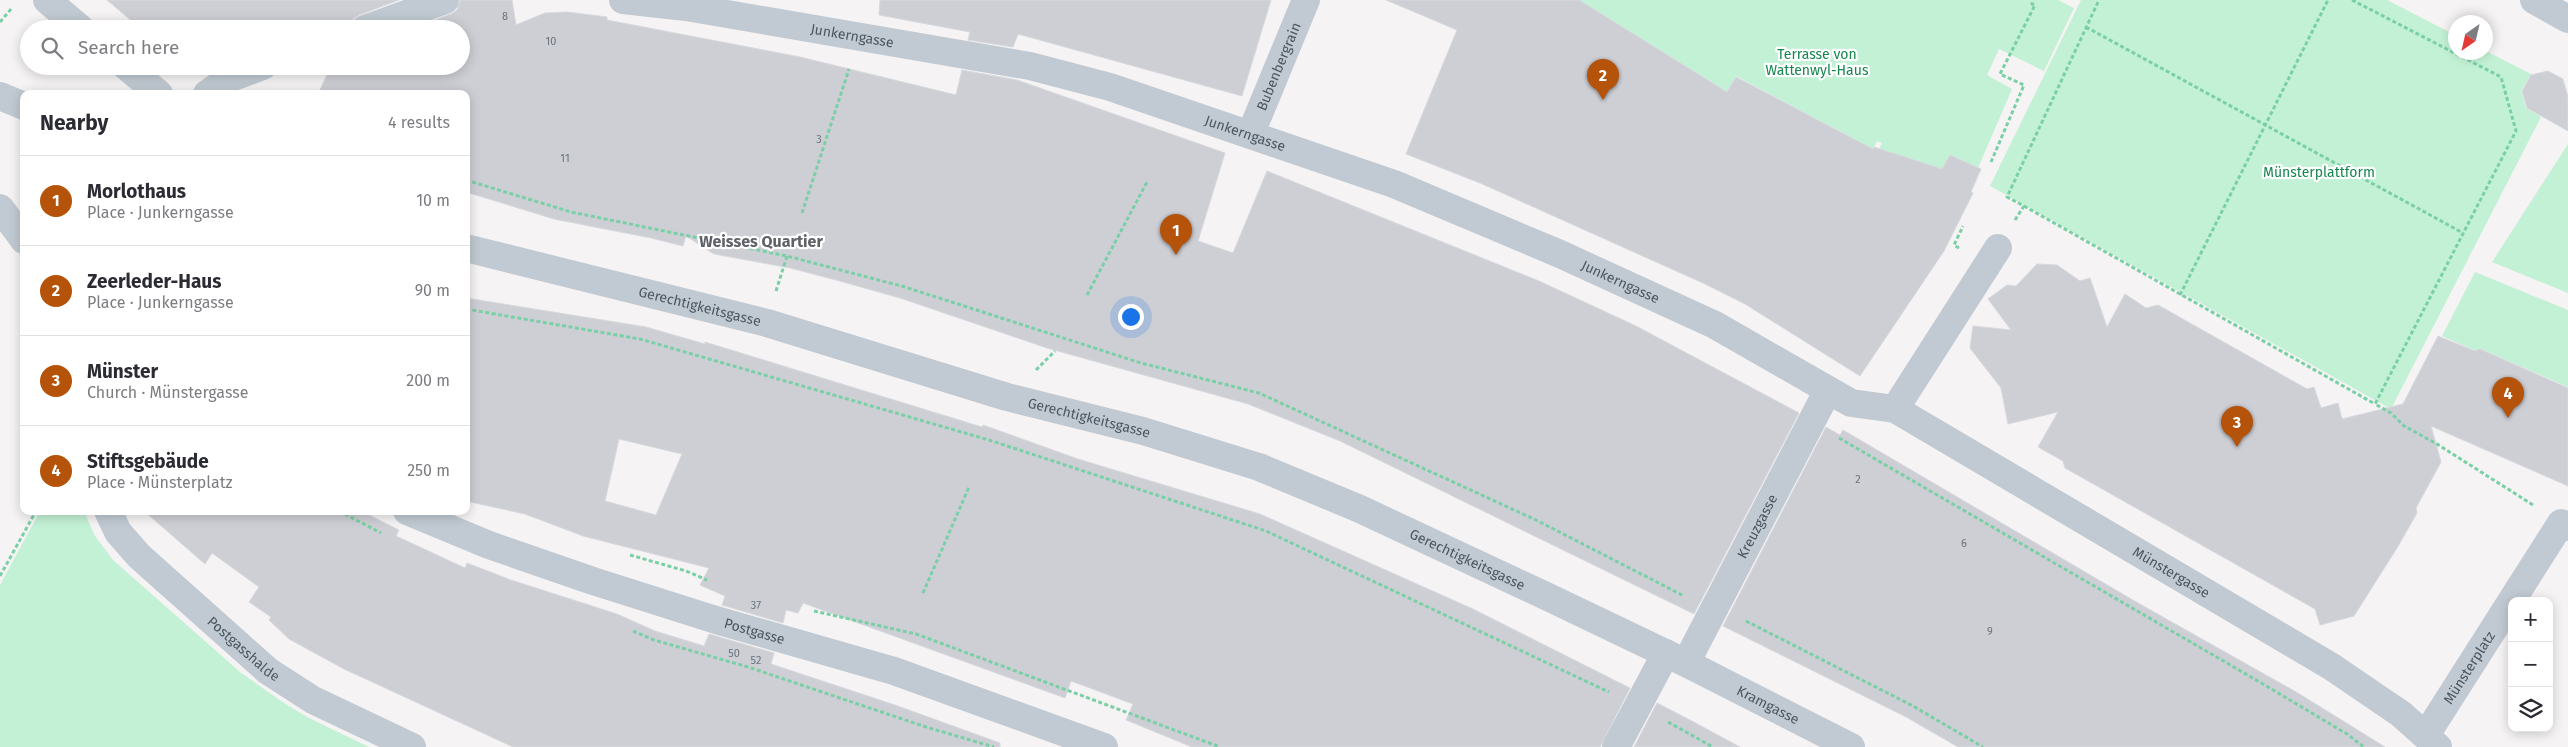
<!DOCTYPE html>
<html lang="en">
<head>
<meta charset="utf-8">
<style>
  body { margin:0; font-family:"Fira Sans",sans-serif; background:#f7f7f7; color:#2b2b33 }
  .controls { position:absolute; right:15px; bottom:15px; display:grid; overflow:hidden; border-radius:10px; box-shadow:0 2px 12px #0003 }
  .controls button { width:45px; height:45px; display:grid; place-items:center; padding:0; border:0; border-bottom:1px solid #e1e1e2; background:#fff; color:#2b2b33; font:25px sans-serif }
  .compass { position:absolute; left:2448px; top:15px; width:45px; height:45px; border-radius:50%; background:#fff; box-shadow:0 2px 12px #0003; rotate:214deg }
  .you { position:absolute; left:1130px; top:316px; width:18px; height:18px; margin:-12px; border:4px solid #fff; border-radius:50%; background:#1a73e8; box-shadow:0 0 0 8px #1a73e833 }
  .badge { display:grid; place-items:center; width:32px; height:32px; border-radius:50%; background:#b45309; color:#fff; font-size:16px; font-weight:700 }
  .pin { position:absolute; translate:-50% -41px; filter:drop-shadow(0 1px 2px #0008) }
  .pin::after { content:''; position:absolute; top:26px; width:18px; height:15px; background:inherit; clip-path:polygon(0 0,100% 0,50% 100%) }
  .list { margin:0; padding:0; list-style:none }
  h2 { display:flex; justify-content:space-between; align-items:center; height:65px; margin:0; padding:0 20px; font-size:21px }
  h2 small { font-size:16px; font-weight:400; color:#7c7c81 }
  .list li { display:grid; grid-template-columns:32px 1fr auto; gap:15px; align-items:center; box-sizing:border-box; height:90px; padding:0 20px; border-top:1px solid #e1e1e2 }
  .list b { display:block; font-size:19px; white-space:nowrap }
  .list p { margin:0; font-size:16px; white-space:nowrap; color:#7c7c81 }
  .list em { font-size:16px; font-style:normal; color:#7c7c81 }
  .icon { flex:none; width:28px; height:28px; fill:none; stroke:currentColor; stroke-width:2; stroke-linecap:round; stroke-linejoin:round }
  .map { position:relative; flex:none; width:2568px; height:747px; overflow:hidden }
  .search { position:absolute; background:#fff; box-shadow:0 2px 12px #0003; left:20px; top:20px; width:450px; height:55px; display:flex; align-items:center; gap:12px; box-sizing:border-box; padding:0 18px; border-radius:28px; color:#7c7c81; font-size:19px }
  .panel { position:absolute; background:#fff; box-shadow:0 2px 12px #0003; left:20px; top:90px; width:450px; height:425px; border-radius:10px }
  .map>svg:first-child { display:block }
  .green { fill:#c3f1d5 }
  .building { fill:#cdcfd5; stroke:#d7d9de; fill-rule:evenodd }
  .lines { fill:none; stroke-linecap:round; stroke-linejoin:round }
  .path { stroke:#7ad0a6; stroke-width:3; stroke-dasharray:4 2.5; stroke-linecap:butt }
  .minor { stroke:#c1cad2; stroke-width:28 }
  .labels { text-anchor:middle; stroke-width:4.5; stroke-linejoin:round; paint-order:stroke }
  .number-label { font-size:11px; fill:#6b747e }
  .street-label { font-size:14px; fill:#4a5661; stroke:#fff }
  .park-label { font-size:14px; fill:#17864f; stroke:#fff }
  .quarter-label { font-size:16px; font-weight:bold; fill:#5f6368; stroke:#fff }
</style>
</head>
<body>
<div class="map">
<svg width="2568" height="747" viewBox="0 0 2568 747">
  <rect width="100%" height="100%" fill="#f5f3f3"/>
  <path class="green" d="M1579,0H2058L2074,8L2044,71L1999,49L1987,75L2012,89L1978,168L1950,155L1939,175L1878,152L1882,143L1877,141L1873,149L1736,76L1727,92Z
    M2081,0H2387L2455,35L2456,52H2486V51L2531,74L2521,91L2526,108L2541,117L2391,409L1990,186Z
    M2568,144V293L2492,262Z
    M2475,272L2568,310V387L2481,349L2476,351L2442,336Z
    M40,511H84L95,536L113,560L240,672L281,701L307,717L369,747H0V585Z"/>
  <path class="building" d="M107,0H399L359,15L353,19L350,29H141Z
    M460,0H512L516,25L545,13L567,12L607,17V20L800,57L956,95L962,70L1017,80L1225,153L1198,241L1233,253L1267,171L1539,281L1636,326L1799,413L1694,614L1340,441L1248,404L1047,348L900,298L836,280L790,268L714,254L686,236L683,246L651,238L554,219L466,192V94H318L331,66H461V29H412L451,14L457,10Z
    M880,0H1271L1242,96L1018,34L1013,47L968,40L970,32L879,15Z
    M1386,0H1579L1727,92L1736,77L1873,149L1874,147L1942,169L1950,155L1981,169L1971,192L1973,193L1944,251L1860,376L1745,304L1705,284L1480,183L1406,154L1457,30Z
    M2548,71L2563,79L2568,97V131L2527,108L2522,91L2531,75Z
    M2037,264L2057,265L2080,281L2090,278L2107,327L2125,294L2146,308L2158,305L2307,389L2314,387L2321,408L2338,403L2342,419L2403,404L2438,336L2475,351L2480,349L2568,388V486L2431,426L2441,462L2416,508L2417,513L2397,548L2354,616L2320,625L2315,609L2065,468L2063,461L2038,447L2058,412L2008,424L2001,388L1970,348L1973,326L2011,330L1988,299L2007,285L2016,286Z
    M466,298L646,327L705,344V342L982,427L983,425L1078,459L1260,514L1473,609L1630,688L1600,747H1192L1126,720L1133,704L1071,681L1065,698L803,603L798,613L786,610L783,623L722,605L725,596L700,585L709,568L583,536L525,514L466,501ZM619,439L682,454L656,515L605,501Z
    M1826,427L1840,435L1843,430L2138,603L2298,693L2385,747H1958L1906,717L1723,626Z
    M144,511H361L399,530L396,536L465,568L467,563L511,580L617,614L655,631L704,646L709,634L774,653L771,664L895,705L1000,743V747H513L344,669L289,639L269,620L271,617L249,602L259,587L212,553L205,564Z
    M1657,703L1690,720L1740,747H1634Z"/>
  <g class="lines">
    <path class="path" d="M2352,0L2501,77L2516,131L2375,404L2391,413L2404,426L2437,444L2533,505
      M0,22L12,8
      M2086,27L2463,233
      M1991,162L2024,85L2000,74L2035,5L2032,4L2034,0
      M466,180L571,212L787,256L905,287L1141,363L1259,393L1536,520L1684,596
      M2024,206L2375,404
      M802,213L849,69
      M2015,220L2024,206L2007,197L2099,0
      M1959,248L1954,245L1963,226
      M776,291L787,256
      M1087,295L1147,182
      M2180,295L2328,0
      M466,309L640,339L989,440L1266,531L1609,692
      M1036,370L1055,351
      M1839,438L2263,684L2347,734L2364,747
      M339,511L381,533
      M630,555L686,571L707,580
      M0,576L36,511
      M923,593L969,487
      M814,611L916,634L1220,747
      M1746,621L1913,706L1983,747
      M633,631L654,640L748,667L926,727L994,747
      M1668,722L1713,747"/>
    <g class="minor">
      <path d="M47,0L81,29"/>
      <path id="s1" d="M623,0L686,7L1030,66L1110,87L1394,184L1560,254L1715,325L1851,403L1895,409L2332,667L2401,714L2438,747"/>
      <path d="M2534,0L2568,19"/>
      <path d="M365,29L445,0"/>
      <path d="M126,66L159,94"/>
      <path d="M207,94L228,79L263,66"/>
      <path d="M0,96L24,106"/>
      <path id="s2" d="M1251,133L1306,0"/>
      <path d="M0,208L24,240"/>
      <path id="s3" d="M466,248L767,323L1007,397L1143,431L1259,467L1360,509L1548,597L1686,663L1851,747"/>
      <path d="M1895,409L1998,248"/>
      <path id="s4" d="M108,511L118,532L139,556L268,671L313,700L412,747"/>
      <path id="s5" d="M407,511L489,545L593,581L716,620L894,671L1104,747"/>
      <path id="s6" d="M1686,663L1828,390"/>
      <path id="s7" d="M2426,735L2561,523L2568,527"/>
      <path d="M1616,747L1666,653"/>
    </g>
  </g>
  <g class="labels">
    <g class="number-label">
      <text x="505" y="20">8</text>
      <text x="551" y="45">10</text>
      <text x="819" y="143">3</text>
      <text x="565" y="162">11</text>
      <text x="1858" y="483">2</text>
      <text x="1964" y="547">6</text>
      <text x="756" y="609">37</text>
      <text x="1990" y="635">9</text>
      <text x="734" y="657">50</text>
      <text x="756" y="664">52</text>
    </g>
    <g class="street-label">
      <text dy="5" stroke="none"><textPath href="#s1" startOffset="232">Junkerngasse</textPath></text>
      <text dy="5" stroke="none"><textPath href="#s2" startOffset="72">Bubenbergrain</textPath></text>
      <text dy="5" stroke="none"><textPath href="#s1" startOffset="638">Junkerngasse</textPath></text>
      <text dy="5" stroke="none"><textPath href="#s1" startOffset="1042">Junkerngasse</textPath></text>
      <text dy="5" stroke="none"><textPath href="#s3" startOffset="241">Gerechtigkeitsgasse</textPath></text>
      <text dy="5" stroke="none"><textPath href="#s3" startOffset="646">Gerechtigkeitsgasse</textPath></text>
      <text dy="5" stroke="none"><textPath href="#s6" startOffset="154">Kreuzgasse</textPath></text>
      <text dy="5" stroke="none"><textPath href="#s3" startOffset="1051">Gerechtigkeitsgasse</textPath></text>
      <text dy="5" stroke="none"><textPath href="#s1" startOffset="1668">Münstergasse</textPath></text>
      <text dy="5" stroke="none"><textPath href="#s5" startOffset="368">Postgasse</textPath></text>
      <text dy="5" stroke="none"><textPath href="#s4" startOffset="195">Postgasshalde</textPath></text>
      <text dy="5" stroke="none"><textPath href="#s7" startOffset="80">Münsterplatz</textPath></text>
      <text dy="5" stroke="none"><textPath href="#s3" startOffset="1385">Kramgasse</textPath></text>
    </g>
    <g class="park-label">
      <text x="1817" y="59">Terrasse von<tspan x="1817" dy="16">Wattenwyl-Haus</tspan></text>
      <text x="2319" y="177">Münsterplattform</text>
    </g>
    <g class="quarter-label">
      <text x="761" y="247">Weisses Quartier</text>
    </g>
  </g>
</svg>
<div class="controls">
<button>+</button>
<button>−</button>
<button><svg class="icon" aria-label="layers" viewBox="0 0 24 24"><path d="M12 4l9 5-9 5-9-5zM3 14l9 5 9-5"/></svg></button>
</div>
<svg class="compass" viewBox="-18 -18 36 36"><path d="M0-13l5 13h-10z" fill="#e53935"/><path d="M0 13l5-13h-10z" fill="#7c7c81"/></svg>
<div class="you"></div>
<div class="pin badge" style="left:1176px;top:255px">1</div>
<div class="pin badge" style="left:1603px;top:100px">2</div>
<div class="pin badge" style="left:2237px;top:447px">3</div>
<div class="pin badge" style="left:2508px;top:418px">4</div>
<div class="search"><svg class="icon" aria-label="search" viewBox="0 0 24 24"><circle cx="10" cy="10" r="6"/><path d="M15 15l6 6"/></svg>Search here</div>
<section class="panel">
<h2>Nearby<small>4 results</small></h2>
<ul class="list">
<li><span class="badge">1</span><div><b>Morlothaus</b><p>Place · Junkerngasse</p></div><em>10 m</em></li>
<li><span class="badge">2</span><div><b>Zeerleder-Haus</b><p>Place · Junkerngasse</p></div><em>90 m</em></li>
<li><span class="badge">3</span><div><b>Münster</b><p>Church · Münstergasse</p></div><em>200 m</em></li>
<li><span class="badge">4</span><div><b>Stiftsgebäude</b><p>Place · Münsterplatz</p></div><em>250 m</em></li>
</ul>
</section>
</div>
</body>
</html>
